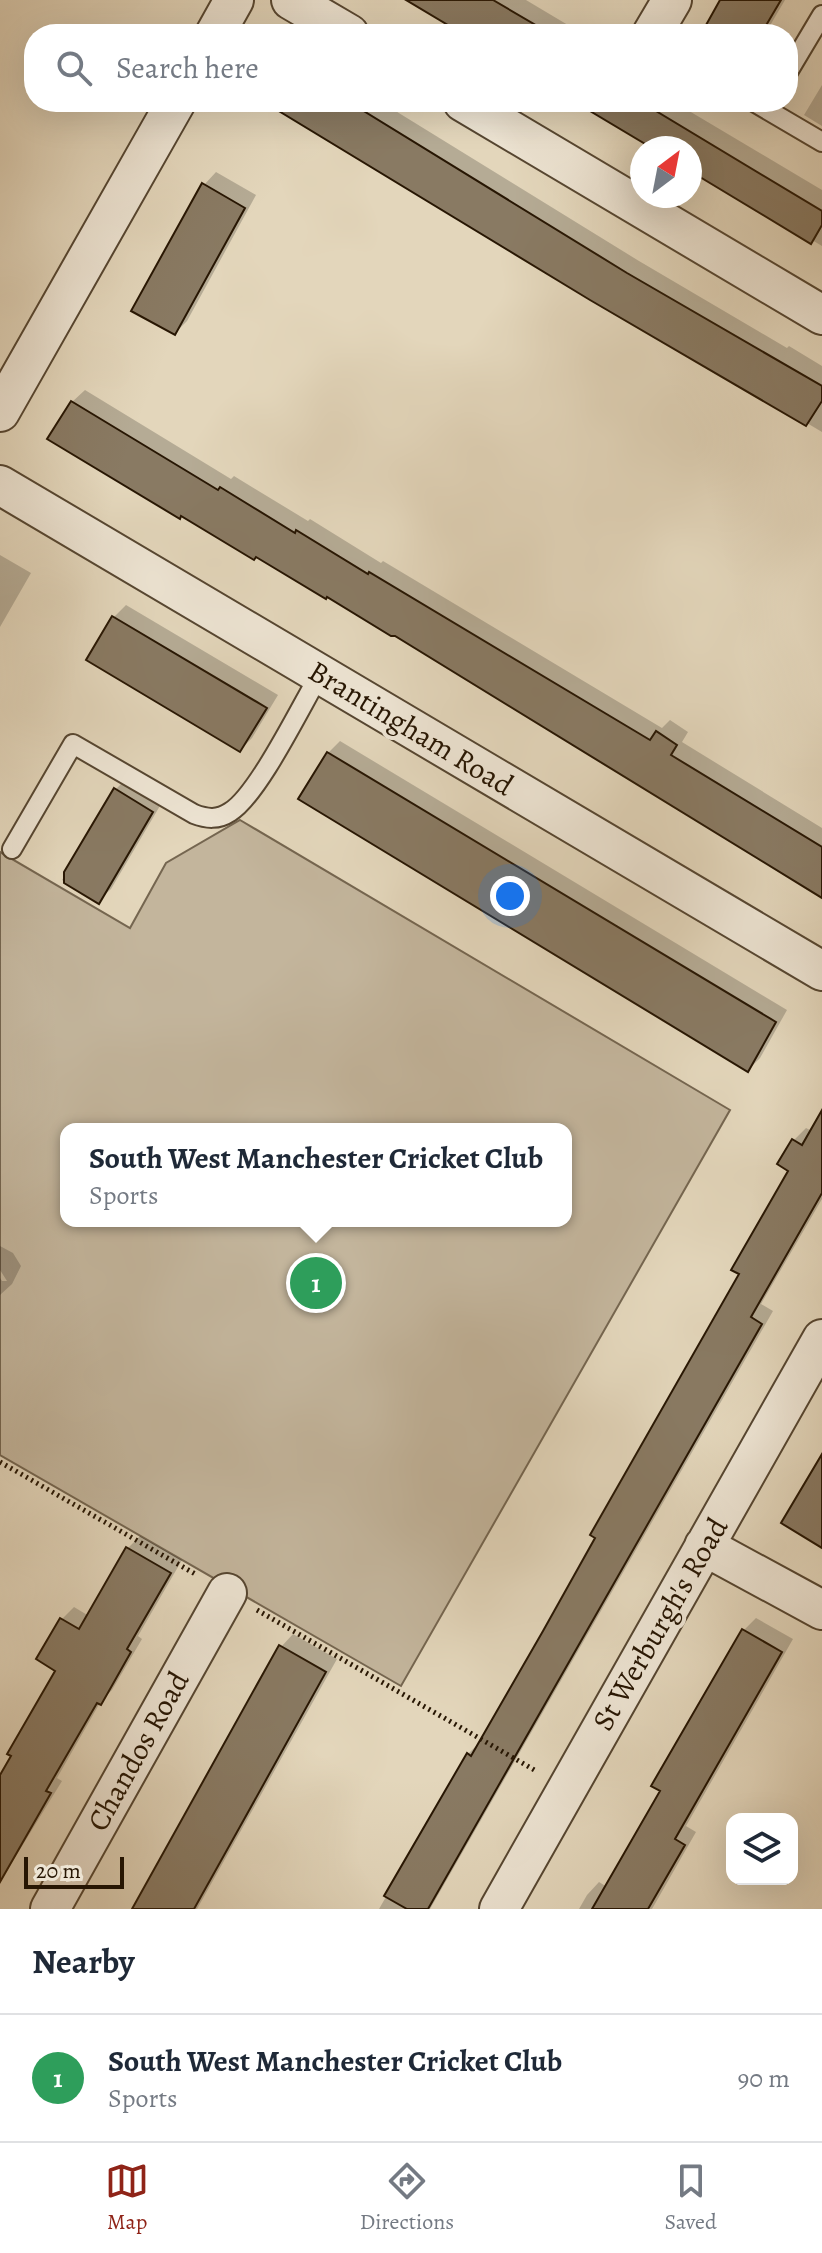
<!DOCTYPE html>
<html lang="en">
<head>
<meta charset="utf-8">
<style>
  body { margin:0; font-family:Alegreya,serif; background:#f6f6f7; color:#1f2937 }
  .controls { position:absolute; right:24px; bottom:24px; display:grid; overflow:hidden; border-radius:16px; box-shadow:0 8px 32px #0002 }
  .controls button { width:72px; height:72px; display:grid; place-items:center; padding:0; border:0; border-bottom:2px solid #e0e1e3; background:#fff; color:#1f2937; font:40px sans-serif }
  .compass { position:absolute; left:630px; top:136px; width:72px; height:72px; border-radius:50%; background:#fff; box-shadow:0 8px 32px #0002; rotate:32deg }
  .scale { position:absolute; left:24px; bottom:20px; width:100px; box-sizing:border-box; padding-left:8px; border:4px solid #271603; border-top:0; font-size:22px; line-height:28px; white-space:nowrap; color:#271603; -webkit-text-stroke:6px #ede4d3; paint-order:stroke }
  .you { position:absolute; left:510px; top:896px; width:28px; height:28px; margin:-20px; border:6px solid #fff; border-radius:50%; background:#1a73e8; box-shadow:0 0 0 12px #1a73e833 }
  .badge { display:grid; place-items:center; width:52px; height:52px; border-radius:50%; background:#8f2418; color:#fff; font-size:26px; font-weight:700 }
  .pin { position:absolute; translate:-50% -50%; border:4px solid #fff; box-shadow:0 2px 8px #0006 }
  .popup { position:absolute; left:60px; top:1123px; width:512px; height:104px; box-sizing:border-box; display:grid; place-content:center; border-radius:16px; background:#fff; filter:drop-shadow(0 2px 6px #0005); font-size:26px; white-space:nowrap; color:#747a83 }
  .popup b { font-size:30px; color:#1f2937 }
  .popup::after { content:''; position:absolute; left:50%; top:100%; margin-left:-16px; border:16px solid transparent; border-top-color:#fff }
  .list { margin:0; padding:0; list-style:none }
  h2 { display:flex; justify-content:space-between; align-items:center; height:104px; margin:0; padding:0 32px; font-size:34px }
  h2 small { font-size:26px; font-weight:400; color:#747a83 }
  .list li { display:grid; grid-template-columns:52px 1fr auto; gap:24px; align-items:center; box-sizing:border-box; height:128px; padding:0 32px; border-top:2px solid #e0e1e3 }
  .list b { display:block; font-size:30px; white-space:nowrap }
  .list p { margin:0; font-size:26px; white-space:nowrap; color:#747a83 }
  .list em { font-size:26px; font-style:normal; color:#747a83 }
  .icon { flex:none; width:44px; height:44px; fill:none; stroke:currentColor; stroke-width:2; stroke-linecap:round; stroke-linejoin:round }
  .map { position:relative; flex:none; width:822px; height:1909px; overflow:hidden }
  .search { position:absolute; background:#fff; box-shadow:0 8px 32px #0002; left:24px; right:24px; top:24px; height:88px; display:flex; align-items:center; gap:20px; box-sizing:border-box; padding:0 28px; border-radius:32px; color:#747a83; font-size:30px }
  .sheet { height:232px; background:#fff }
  nav { display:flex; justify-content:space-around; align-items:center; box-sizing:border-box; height:112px; border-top:2px solid #e0e1e3; background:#fff; font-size:22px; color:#747a83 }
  nav a { display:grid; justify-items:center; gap:4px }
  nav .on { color:#8f2418 }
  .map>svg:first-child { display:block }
  .green { fill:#c3b59c; stroke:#756650; stroke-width:2; fill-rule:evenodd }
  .shadow { fill:#0003 }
  .building { fill:#897a63; stroke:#271603; stroke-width:2 }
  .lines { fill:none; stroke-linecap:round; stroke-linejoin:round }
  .service-casing { stroke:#564631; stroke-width:22 }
  .minor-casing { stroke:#564631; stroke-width:42 }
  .path { stroke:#271603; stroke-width:5; stroke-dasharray:2 4; stroke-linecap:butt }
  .service { stroke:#ede4d3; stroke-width:18 }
  .minor { stroke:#ede4d3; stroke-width:38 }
  .labels { text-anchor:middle; stroke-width:8; stroke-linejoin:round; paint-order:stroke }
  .street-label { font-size:30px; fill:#271603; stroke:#ede4d3 }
</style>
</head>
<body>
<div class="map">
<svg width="822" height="1909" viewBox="0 0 822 1909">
  <rect width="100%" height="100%" fill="#e3d6bb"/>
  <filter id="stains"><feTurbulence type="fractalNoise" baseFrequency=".0025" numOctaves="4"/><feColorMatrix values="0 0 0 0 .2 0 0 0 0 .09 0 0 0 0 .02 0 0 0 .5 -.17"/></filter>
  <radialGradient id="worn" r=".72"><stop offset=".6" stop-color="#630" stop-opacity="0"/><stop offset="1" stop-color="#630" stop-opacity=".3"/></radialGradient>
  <path class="green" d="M240,820L730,1110L401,1686L0,1455V852L130,928L166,863ZM66,1129H566V1221H66Z"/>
  <path class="shadow" d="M422,0H526L583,34H467Z
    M722,0H785L765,34H703Z
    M822,85V126L804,115Z
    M269,102H381L639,261L787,348L789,346L822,366V432Z
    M581,102H674L822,190V246L690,167V148H658Z
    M216,172L256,195L187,321L175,333L204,185Z
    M85,390L231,479L234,476L308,521L310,519L381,563L383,561L662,728L670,720L688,732L682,742L822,828V896L328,594L72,402Z
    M0,555L31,573L0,627Z
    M126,605L278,695L252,738L240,750L114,617Z
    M340,741L787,1010L760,1058L748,1070L328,753Z
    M128,777L164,799L111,889L98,901L62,880L116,789Z
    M822,1114V1199L761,1304L773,1311L430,1909H379L468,1754L481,1741L598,1538L742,1274L790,1170L780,1164L794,1140L806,1128L812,1131Z
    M0,1246L13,1253L21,1266L12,1284L0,1295V1278L2,1281H7L0,1270Z
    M140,1536L182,1560L138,1636L142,1639L112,1690L101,1701L57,1778L62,1781L0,1882V1779L58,1670L61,1620L74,1607L89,1616L128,1548Z
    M756,1618L793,1639L686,1826L696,1832L652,1909H579L587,1895L599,1882L607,1887L663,1791L654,1785L744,1630Z
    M293,1634L337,1659L197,1909H134L281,1647Z"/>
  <path class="building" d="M406,0H493L551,34H463Z
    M720,0H781L761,34H701Z
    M264,102H349L627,273L822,386V401L806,426L590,300Z
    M575,102H641L822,211V225L811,244L690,171V148H652Z
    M202,183L245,208L175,335L131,311Z
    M71,401L218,490L220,487L295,533L296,530L368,574L369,572L650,740L656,731L677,745L671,755L822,847V898L395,636H391L327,597L326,599L256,557L254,560L181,516L180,519L47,439Z
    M112,616L267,708L240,752L86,660Z
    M327,752L776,1022L748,1072L298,799Z
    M114,788L153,812L99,904L64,883V872Z
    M822,1110V1193L751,1317L762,1324L428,1909H407L384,1896L467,1753L471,1756L543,1631L595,1538L590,1535L739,1274L731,1270L788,1171L777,1164L792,1139L802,1145Z
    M822,1454V1548L781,1523Z
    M126,1547L171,1573L127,1649L131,1652L101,1705L97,1703L46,1791L51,1793L0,1882V1775L11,1756L7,1754L55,1671L36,1659L60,1618L79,1629Z
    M742,1629L782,1652L675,1839L685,1845L648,1909H592L660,1791L651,1786Z
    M279,1645L326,1672L237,1832L194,1909H132Z"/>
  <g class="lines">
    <g class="service-casing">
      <path id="service" d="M788,72L822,15
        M754,102L822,142
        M12,849L73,744L194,814C207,819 218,820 230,812C258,795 301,706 320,674"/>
    </g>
    <g class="minor-casing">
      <path id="minor" d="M291,0L349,34
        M215,34L234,0
        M652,34L672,0
        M463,102L822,315
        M0,412L176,102
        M0,485L822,971
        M704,1546L822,1610
        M50,1909L227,1593
        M499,1909L822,1339"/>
    </g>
    <path class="path" d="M0,1462L197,1575
      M257,1610L536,1771"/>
    <use href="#service" class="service"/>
    <use href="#minor" class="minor"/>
  </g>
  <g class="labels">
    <g class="street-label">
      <text transform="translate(411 728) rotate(31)" y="10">Brantingham Road</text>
      <text transform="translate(660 1624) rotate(-60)" y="10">St Werburgh's Road</text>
      <text transform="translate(138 1751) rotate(-61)" y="10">Chandos Road</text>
    </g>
  </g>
  <rect width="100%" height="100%" filter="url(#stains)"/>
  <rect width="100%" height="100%" fill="url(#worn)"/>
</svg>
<div class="controls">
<button><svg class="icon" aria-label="layers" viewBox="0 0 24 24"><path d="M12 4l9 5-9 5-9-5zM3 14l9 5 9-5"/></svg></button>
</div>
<svg class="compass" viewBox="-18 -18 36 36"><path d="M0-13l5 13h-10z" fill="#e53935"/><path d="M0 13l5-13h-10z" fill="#747a83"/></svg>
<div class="scale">20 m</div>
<div class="you"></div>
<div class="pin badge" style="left:316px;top:1283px;background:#2e9e5b">1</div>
<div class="popup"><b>South West Manchester Cricket Club</b>Sports</div>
<div class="search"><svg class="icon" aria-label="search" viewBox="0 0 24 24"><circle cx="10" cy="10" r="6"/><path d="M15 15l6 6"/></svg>Search here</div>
</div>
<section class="sheet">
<h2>Nearby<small></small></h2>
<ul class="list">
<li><span class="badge" style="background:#2e9e5b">1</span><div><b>South West Manchester Cricket Club</b><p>Sports</p></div><em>90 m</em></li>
</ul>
</section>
<nav>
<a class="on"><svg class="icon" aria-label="map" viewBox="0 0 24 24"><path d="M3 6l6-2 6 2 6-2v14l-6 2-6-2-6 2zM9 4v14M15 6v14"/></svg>Map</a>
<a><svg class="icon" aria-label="directions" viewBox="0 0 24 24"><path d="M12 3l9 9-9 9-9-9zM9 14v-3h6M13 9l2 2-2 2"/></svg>Directions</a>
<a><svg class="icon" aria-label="saved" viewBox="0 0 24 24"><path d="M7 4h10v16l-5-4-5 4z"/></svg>Saved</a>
</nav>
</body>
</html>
